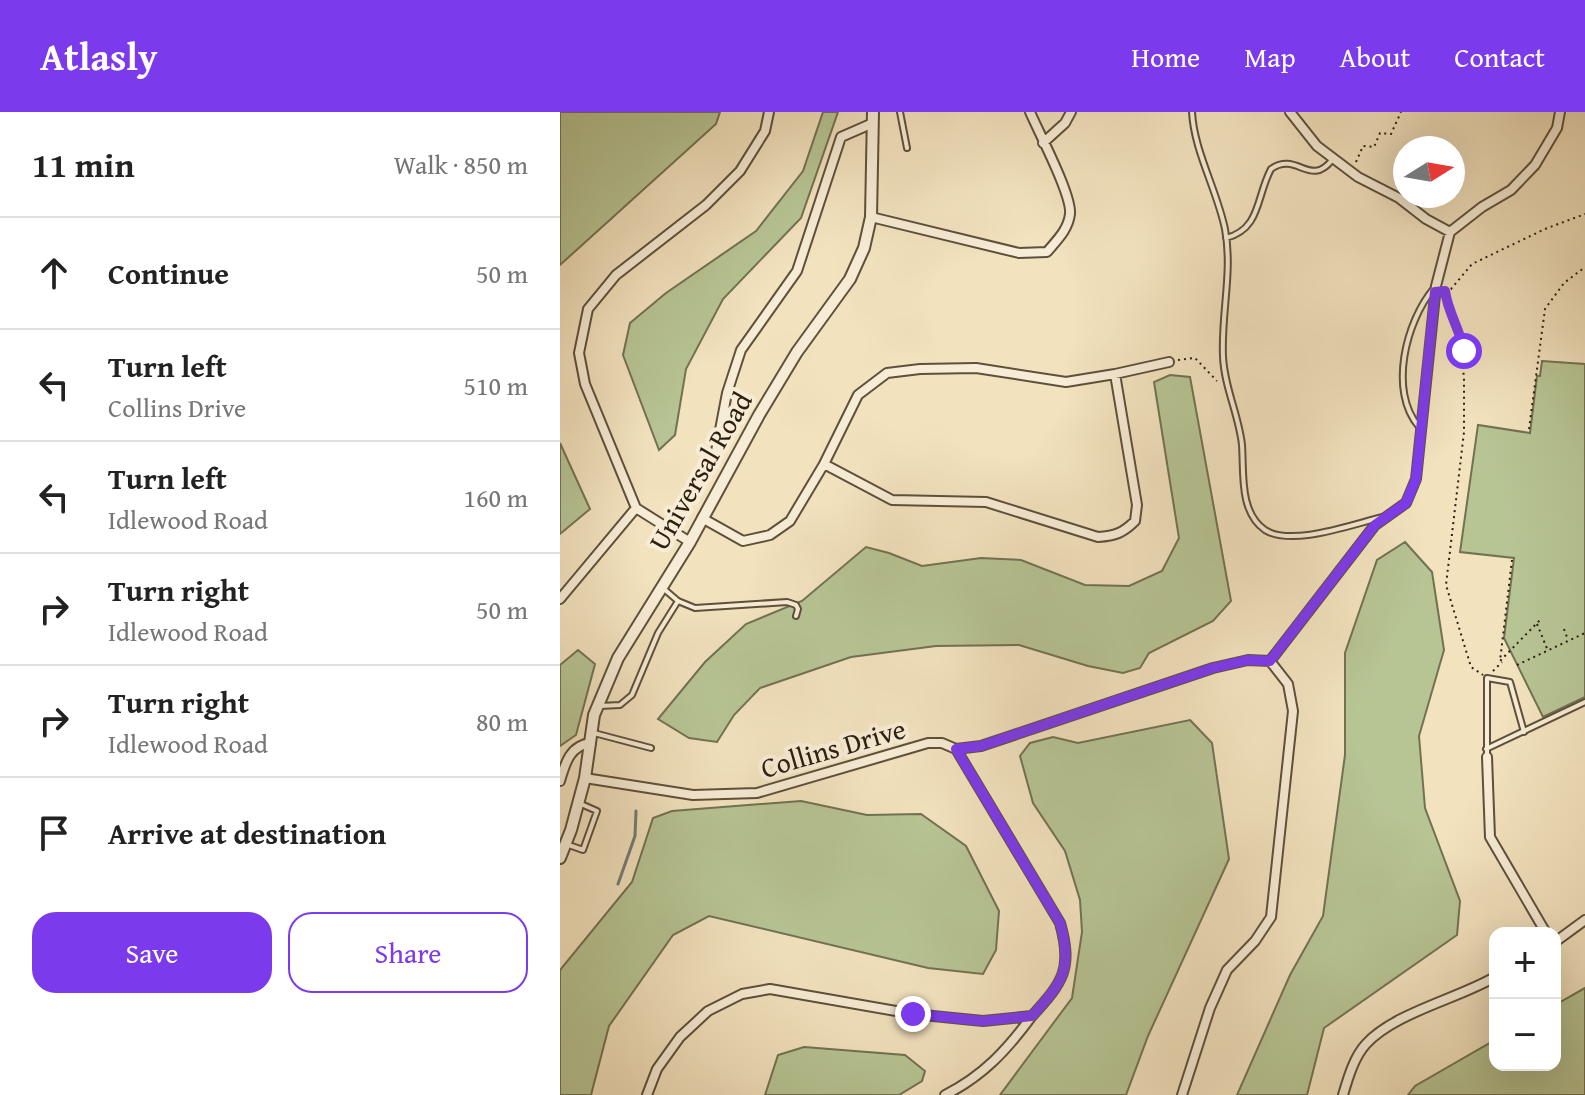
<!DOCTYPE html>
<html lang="en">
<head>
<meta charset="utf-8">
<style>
  body { margin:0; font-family:"Gentium Book Plus",serif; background:#f6f6f6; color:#222 }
  .controls { position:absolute; right:24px; bottom:24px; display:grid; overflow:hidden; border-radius:16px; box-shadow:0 8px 32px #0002 }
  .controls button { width:72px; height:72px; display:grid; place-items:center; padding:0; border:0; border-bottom:2px solid #e0e0e0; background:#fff; color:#222; font:40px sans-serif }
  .compass { position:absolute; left:833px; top:24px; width:72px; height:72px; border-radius:50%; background:#fff; box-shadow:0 8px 32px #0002; rotate:79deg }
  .stop { position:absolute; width:24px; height:24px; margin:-18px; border:6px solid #7c3aed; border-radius:50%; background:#fff }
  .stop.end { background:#7c3aed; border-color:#fff; box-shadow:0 2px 8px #0008 }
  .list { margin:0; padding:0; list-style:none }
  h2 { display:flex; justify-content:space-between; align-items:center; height:104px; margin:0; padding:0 32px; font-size:34px }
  h2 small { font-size:26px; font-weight:400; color:#767676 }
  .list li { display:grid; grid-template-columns:52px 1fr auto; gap:24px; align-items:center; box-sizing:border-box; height:112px; padding:0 32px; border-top:2px solid #e0e0e0 }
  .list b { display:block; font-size:30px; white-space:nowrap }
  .list p { margin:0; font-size:26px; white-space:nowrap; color:#767676 }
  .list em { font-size:26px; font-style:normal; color:#767676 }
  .actions { display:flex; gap:16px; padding:24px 32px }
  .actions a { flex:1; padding:18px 0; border:2px solid #7c3aed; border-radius:24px; text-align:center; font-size:28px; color:#7c3aed }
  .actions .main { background:#7c3aed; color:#fff }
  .icon { flex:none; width:44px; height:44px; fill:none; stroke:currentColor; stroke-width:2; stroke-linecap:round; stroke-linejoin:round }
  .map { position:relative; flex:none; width:1025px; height:983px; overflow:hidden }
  header { display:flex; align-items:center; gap:48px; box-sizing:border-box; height:112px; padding:0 40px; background:#7c3aed; color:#fff }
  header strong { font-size:38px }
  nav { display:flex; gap:44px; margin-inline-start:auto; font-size:28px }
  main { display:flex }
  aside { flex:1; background:#fff }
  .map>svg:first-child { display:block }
  .green { fill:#b7c494; stroke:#727252; stroke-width:2 }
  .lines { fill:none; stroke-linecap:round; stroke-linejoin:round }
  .stream { stroke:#737c77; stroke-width:3 }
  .service-casing { stroke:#5e503b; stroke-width:8 }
  .minor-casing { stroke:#5e503b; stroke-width:12 }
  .tertiary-casing { stroke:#5e503b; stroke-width:14 }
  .path { stroke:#2c1f0f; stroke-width:2; stroke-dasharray:2 4; stroke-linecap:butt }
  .service { stroke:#f7ecd5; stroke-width:4 }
  .minor { stroke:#f7ecd5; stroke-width:8 }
  .tertiary { stroke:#f7ecd5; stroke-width:10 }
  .route { stroke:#7c3aed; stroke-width:10 }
  .labels { text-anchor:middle; stroke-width:8; stroke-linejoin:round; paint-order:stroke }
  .street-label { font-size:28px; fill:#2c1f0f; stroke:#f7ecd5 }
</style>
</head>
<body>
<header>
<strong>Atlasly</strong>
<nav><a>Home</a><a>Map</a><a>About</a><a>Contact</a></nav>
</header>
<main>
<aside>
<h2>11 min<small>Walk · 850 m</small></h2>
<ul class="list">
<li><svg class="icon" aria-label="ahead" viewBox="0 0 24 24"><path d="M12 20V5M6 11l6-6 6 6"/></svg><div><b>Continue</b></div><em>50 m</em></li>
<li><svg class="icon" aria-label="left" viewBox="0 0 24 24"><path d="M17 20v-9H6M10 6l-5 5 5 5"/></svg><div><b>Turn left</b><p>Collins Drive</p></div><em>510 m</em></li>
<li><svg class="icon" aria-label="left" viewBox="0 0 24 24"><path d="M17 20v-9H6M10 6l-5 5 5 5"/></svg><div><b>Turn left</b><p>Idlewood Road</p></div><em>160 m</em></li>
<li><svg class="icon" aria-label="right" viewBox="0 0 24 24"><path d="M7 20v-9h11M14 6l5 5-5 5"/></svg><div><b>Turn right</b><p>Idlewood Road</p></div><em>50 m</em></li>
<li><svg class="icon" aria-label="right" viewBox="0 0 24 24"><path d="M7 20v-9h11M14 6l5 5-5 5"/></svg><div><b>Turn right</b><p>Idlewood Road</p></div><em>80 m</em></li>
<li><svg class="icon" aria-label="arrive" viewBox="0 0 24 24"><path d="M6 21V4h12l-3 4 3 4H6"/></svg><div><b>Arrive at destination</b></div></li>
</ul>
<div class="actions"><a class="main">Save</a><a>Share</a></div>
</aside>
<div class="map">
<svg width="1025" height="983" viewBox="0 0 1025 983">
  <rect width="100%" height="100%" fill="#f2e2be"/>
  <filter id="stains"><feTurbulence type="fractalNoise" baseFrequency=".0025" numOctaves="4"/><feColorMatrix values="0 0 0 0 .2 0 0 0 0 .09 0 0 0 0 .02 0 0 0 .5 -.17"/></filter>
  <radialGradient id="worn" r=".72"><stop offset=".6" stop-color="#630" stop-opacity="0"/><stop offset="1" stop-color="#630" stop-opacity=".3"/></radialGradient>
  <path class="green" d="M0,0H160L156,12L0,153Z
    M263,0H278L241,106L163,187L126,257L115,323L99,338L63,243L70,211L106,181L196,119L243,59Z
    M982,249L1025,252V585L983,605L944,526L954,446L900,440L918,313L970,321L977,264H980Z
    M610,263L630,265L671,489L653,509L589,541L580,556L563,561L528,554L459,533L376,534L291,545L200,576L174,603L157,630L129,626L98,607L145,550L186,512L242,489L306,435L329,441L362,454L421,446L461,448L525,473L569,474L602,459L619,426L594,270Z
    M0,331L30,397L0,422Z
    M845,430L872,460L884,538L859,624L865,696L900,789L897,823L764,916L747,983H677L730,863L763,804L785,643V541L817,448Z
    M18,538L35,552L16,623L0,634V553Z
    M630,608L652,631L669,747L588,924L566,983H440L512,886L522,820L520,788L505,739L473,691L460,644L470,631L493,625L518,631Z
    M241,689L307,703L361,702L406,734L439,799L436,838L423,862L368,856L149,804L113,823L49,914L31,983H0V858L72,770L93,706L112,699Z
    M1025,876V983H848L855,974L935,928V953H995V893Z
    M244,935L345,943L365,959L362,969L339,983H205L218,943Z"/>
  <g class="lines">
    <path class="stream" d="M58,772L75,724L76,699"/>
    <g class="service-casing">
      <path id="service" d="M340,0L347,36
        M632,0C634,39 657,78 665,117C673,160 661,201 663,244C664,275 679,303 682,333C684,361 679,400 705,418C732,435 793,412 823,405
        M666,126C701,117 696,85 711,57C737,39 750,76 772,48
        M859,315C828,279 846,209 874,176
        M118,489L135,496L227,490L236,493L238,497L236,504
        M40,594L60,593L72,583L98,521L118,489L104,477
        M34,621L91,636
        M926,637L1025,590
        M927,644V566L950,570L964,620
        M6,732L23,738L37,699L21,692"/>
    </g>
    <g class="minor-casing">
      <path id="minor" d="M730,0L757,34L798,65L839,86L866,107L890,120L922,95L951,78L975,53L997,16L1000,0
        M483,31L505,11L511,0
        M311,105L459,141L487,140C497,128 508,118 510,102C512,83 479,21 470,0
        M156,339L167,281L181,238L237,159L281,25L313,11
        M264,352L332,388L426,390L538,425C555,424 563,421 575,409L577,393L555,262
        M142,406L183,429L210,423L230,409L264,352L298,283L327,261L360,257L416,256L506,270L555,262L609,250
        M130,430L76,396L25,272L19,241L28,197L56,163L146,93L180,59L205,19L209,0
        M0,487L76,396
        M927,645L930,725L986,821
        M25,666L133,683L197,681L368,631H382L396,637L421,634L653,556L688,548L710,549L815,413L846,391L856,367L876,174L890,120
        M0,669C5,652 10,633 31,631
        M995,830L1025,808
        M87,983L97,957L120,925L148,899L182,882L210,877L353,902L423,909L472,904C503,870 513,857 500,811L396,637
        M385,983C423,964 447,938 472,904
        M622,983L650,896L667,858L695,829L711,805L733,599L728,572L710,549
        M783,983C788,966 794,945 806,932C834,901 897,887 935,865"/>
    </g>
    <g class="tertiary-casing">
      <path id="tertiary" d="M0,746L11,718L25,666L34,603L58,546L130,430L199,303L237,240L290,167L304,136L311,105L313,0"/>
    </g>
    <path class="path" d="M796,50L803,34L814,35L820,21L831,22L841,0
      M885,179L891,177L912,152L985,117L1025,102
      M885,180L887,193L900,220L904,267V320L886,473L911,555L923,563
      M618,248L635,246L657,269
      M969,317L985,197L1004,171L1025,155
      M952,448L940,549L980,508
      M977,512L988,539
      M1004,517L1008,528
      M957,553L1025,521
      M933,559L942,550"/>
    <use href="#service" class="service"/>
    <use href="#minor" class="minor"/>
    <use href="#tertiary" class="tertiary"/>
  </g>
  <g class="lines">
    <path class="route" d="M353,902L423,909L472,904C503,870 513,857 500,811L396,637L421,634L653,556L688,548L710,549L815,413L846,391L856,367L875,180L885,179C888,201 900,217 904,239"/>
  </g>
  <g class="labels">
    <g class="street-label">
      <text transform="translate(140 359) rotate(-60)" y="10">Universal Road</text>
      <text transform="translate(273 636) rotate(-16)" y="10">Collins Drive</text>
    </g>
  </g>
  <rect width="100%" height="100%" filter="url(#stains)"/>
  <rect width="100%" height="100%" fill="url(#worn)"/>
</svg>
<div class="controls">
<button>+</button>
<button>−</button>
</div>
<svg class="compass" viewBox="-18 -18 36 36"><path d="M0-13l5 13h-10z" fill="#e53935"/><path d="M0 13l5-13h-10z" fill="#767676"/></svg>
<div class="stop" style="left:904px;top:239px"></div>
<div class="stop end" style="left:353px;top:902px"></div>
</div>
</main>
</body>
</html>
